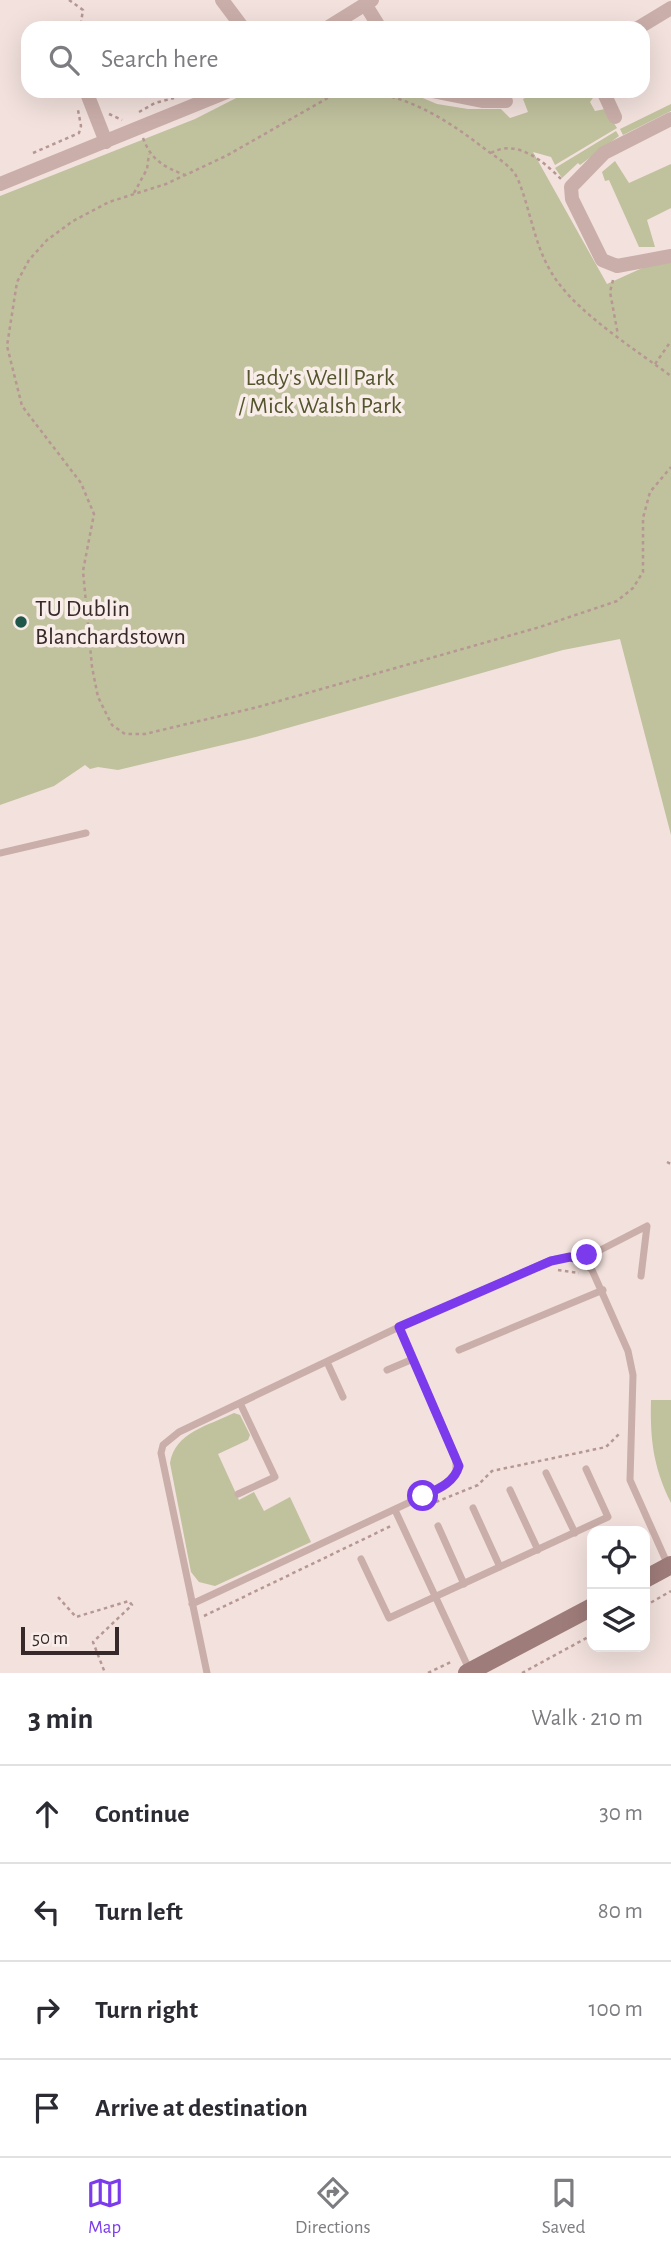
<!DOCTYPE html>
<html lang="en">
<head>
<meta charset="utf-8">
<style>
  body { margin:0; font-family:"Alegreya Sans",sans-serif; background:#f7f7f7; color:#2b2b33 }
  .controls { position:absolute; right:21px; bottom:21px; display:grid; overflow:hidden; border-radius:14px; box-shadow:0 7px 28px #0002 }
  .controls button { width:63px; height:63px; display:grid; place-items:center; padding:0; border:0; border-bottom:2px solid #e1e1e2; background:#fff; color:#2b2b33; font:35px sans-serif }
  .scale { position:absolute; left:21px; bottom:18px; width:98px; box-sizing:border-box; padding-left:7px; border:4px solid #372929; border-top:0; font-size:19px; line-height:24px; white-space:nowrap; color:#372929; -webkit-text-stroke:5px #f9ede9; paint-order:stroke }
  .stop { position:absolute; width:21px; height:21px; margin:-16px; border:5px solid #7c3aed; border-radius:50%; background:#fff }
  .stop.end { background:#7c3aed; border-color:#fff; box-shadow:0 2px 7px #0008 }
  .list { margin:0; padding:0; list-style:none }
  h2 { display:flex; justify-content:space-between; align-items:center; height:91px; margin:0; padding:0 28px; font-size:30px }
  h2 small { font-size:23px; font-weight:400; color:#7c7c81 }
  .list li { display:grid; grid-template-columns:46px 1fr auto; gap:21px; align-items:center; box-sizing:border-box; height:98px; padding:0 28px; border-top:2px solid #e1e1e2 }
  .list b { display:block; font-size:26px; white-space:nowrap }
  .list em { font-size:23px; font-style:normal; color:#7c7c81 }
  .icon { flex:none; width:38px; height:38px; fill:none; stroke:currentColor; stroke-width:2; stroke-linecap:round; stroke-linejoin:round }
  .map { position:relative; flex:none; width:671px; height:1673px; overflow:hidden }
  .search { position:absolute; background:#fff; box-shadow:0 7px 28px #0002; left:21px; right:21px; top:21px; height:77px; display:flex; align-items:center; gap:18px; box-sizing:border-box; padding:0 24px; border-radius:21px; color:#7c7c81; font-size:26px }
  .sheet { height:483px; background:#fff }
  nav { display:flex; justify-content:space-around; align-items:center; box-sizing:border-box; height:98px; border-top:2px solid #e1e1e2; background:#fff; font-size:19px; color:#7c7c81 }
  nav a { display:grid; justify-items:center; gap:4px }
  nav .on { color:#7c3aed }
  .map>svg:first-child { display:block }
  .green { fill:#c0c19d }
  .lines { fill:none; stroke-linecap:round; stroke-linejoin:round }
  .path { stroke:#b69793; stroke-width:2.5; stroke-dasharray:3.5 3.5; stroke-linecap:butt }
  .service { stroke:#caaea9; stroke-width:7 }
  .minor { stroke:#caaea9; stroke-width:14 }
  .secondary { stroke:#9e7c7a; stroke-width:18 }
  .route { stroke:#7c3aed; stroke-width:9 }
  .poi-dot { fill:#1f584a; stroke:#f9ede9; stroke-width:2.5 }
  .labels { text-anchor:middle; stroke-width:7; stroke-linejoin:round; paint-order:stroke }
  .park-label { font-size:24px; fill:#53552d; stroke:#f9ede9 }
  .poi-label { font-size:24px; fill:#372929; stroke:#f9ede9; text-anchor:start }
</style>
</head>
<body>
<div class="map">
<svg width="671" height="1673" viewBox="0 0 671 1673">
  <rect width="100%" height="100%" fill="#f2e1dd"/>
  <path class="green" d="M250,91H406L437,104L468,109H501L510,118L528,112L523,99L538,91H550L552,96L564,91H598L590,102L595,111L605,109L617,128L555,165L551,157L533,152L607,284L671,255V835L620,639L563,650L252,738L118,770L98,767L90,769L85,765L54,786L0,805V196L195,119Z
    M671,104V111L623,135L620,129Z
    M616,131L619,136L580,165L578,163L562,178L555,168Z
    M615,161L629,183L671,164V208L647,220L655,247H639L609,180L605,181L602,172Z
    M651,1400H671V1503C653,1467 650,1439 651,1400Z
    M234,1413L240,1415L250,1435L248,1440L218,1454L239,1500L254,1492L264,1511L290,1497L311,1542L215,1586L199,1582L191,1572L170,1463C175,1432 208,1426 234,1413Z"/>
  <g class="lines">
    <path class="path" d="M69,0L83,10L80,28
      M81,23L98,28
      M340,91L226,156L166,184L109,202L73,221L47,240L29,260L17,282L7,346L22,406L81,483L94,514L83,571L92,667L98,697L112,725L125,734H145L258,707L540,627L617,601L633,588L643,572V518L650,492L671,467
      M357,91C407,94 446,119 485,149C497,158 514,167 519,182C532,215 535,251 557,281C581,315 637,351 671,376
      M139,112L155,103L174,98
      M109,114L122,120
      M143,138C151,160 164,167 185,175
      M33,153L79,133L81,126L78,110
      M491,153C517,138 544,162 561,179
      M134,193L147,169L149,154
      M613,280L610,292L618,335
      M655,364L671,341
      M667,1162L671,1164
      M558,1270L579,1273
      M436,1502L478,1485L492,1471L606,1447L621,1432
      M58,1597L76,1617L129,1601L132,1605L93,1642L105,1673
      M645,1606L671,1591
      M204,1616L393,1525
      M428,1673L453,1661
      M522,1673L592,1635"/>
    <path class="service" d="M0,853L86,833
      M581,1260L647,1226L641,1276
      M459,1350L603,1290
      M327,1362L343,1397
      M387,1370L413,1359
      M546,1473L575,1533
      M510,1490L538,1550
      M238,1494L275,1477L240,1403
      M473,1508L500,1567
      M395,1510L470,1671
      M438,1526L464,1584
      M361,1559L389,1618L608,1517L586,1469
      M192,1604L438,1489L456,1475V1457L399,1327
      M207,1673L161,1453L163,1445L179,1432L399,1327L551,1260L570,1257L581,1260L592,1270L628,1351L633,1375L630,1480L668,1565"/>
    <path class="minor" d="M222,0L243,28
      M365,4L380,28
      M327,28L372,0
      M638,28L671,8
      M86,91L106,142
      M432,91L482,101H506
      M603,91L615,117
      M671,119L604,153L571,187L572,199L602,260L617,266L671,256
      M0,184L229,91"/>
    <path class="secondary" d="M645,1579L671,1565
      M467,1673L592,1607"/>
  </g>
  <g class="lines">
    <path class="route" d="M423,1496C438,1489 454,1483 459,1466L399,1327L551,1261L570,1257L581,1260L587,1255"/>
  </g>
  <circle class="poi-dot" cx="21" cy="622" r="7"/>
  <g class="labels">
    <g class="park-label">
      <text x="320" y="385">Lady's Well Park<tspan x="320" dy="28">/ Mick Walsh Park</tspan></text>
    </g>
    <g class="poi-label">
      <text x="35" y="616">TU Dublin<tspan x="35" dy="28">Blanchardstown</tspan></text>
    </g>
  </g>
</svg>
<div class="controls">
<button><svg class="icon" aria-label="locate" viewBox="0 0 24 24"><circle cx="12" cy="12" r="6"/><path d="M12 2v4M12 18v4M2 12h4M18 12h4"/></svg></button>
<button><svg class="icon" aria-label="layers" viewBox="0 0 24 24"><path d="M12 4l9 5-9 5-9-5zM3 14l9 5 9-5"/></svg></button>
</div>
<div class="scale">50 m</div>
<div class="stop" style="left:423px;top:1496px"></div>
<div class="stop end" style="left:587px;top:1255px"></div>
<div class="search"><svg class="icon" aria-label="search" viewBox="0 0 24 24"><circle cx="10" cy="10" r="6"/><path d="M15 15l6 6"/></svg>Search here</div>
</div>
<section class="sheet">
<h2>3 min<small>Walk · 210 m</small></h2>
<ul class="list">
<li><svg class="icon" aria-label="ahead" viewBox="0 0 24 24"><path d="M12 20V5M6 11l6-6 6 6"/></svg><div><b>Continue</b></div><em>30 m</em></li>
<li><svg class="icon" aria-label="left" viewBox="0 0 24 24"><path d="M17 20v-9H6M10 6l-5 5 5 5"/></svg><div><b>Turn left</b></div><em>80 m</em></li>
<li><svg class="icon" aria-label="right" viewBox="0 0 24 24"><path d="M7 20v-9h11M14 6l5 5-5 5"/></svg><div><b>Turn right</b></div><em>100 m</em></li>
<li><svg class="icon" aria-label="arrive" viewBox="0 0 24 24"><path d="M6 21V4h12l-3 4 3 4H6"/></svg><div><b>Arrive at destination</b></div></li>
</ul>
</section>
<nav>
<a class="on"><svg class="icon" aria-label="map" viewBox="0 0 24 24"><path d="M3 6l6-2 6 2 6-2v14l-6 2-6-2-6 2zM9 4v14M15 6v14"/></svg>Map</a>
<a><svg class="icon" aria-label="directions" viewBox="0 0 24 24"><path d="M12 3l9 9-9 9-9-9zM9 14v-3h6M13 9l2 2-2 2"/></svg>Directions</a>
<a><svg class="icon" aria-label="saved" viewBox="0 0 24 24"><path d="M7 4h10v16l-5-4-5 4z"/></svg>Saved</a>
</nav>
</body>
</html>
